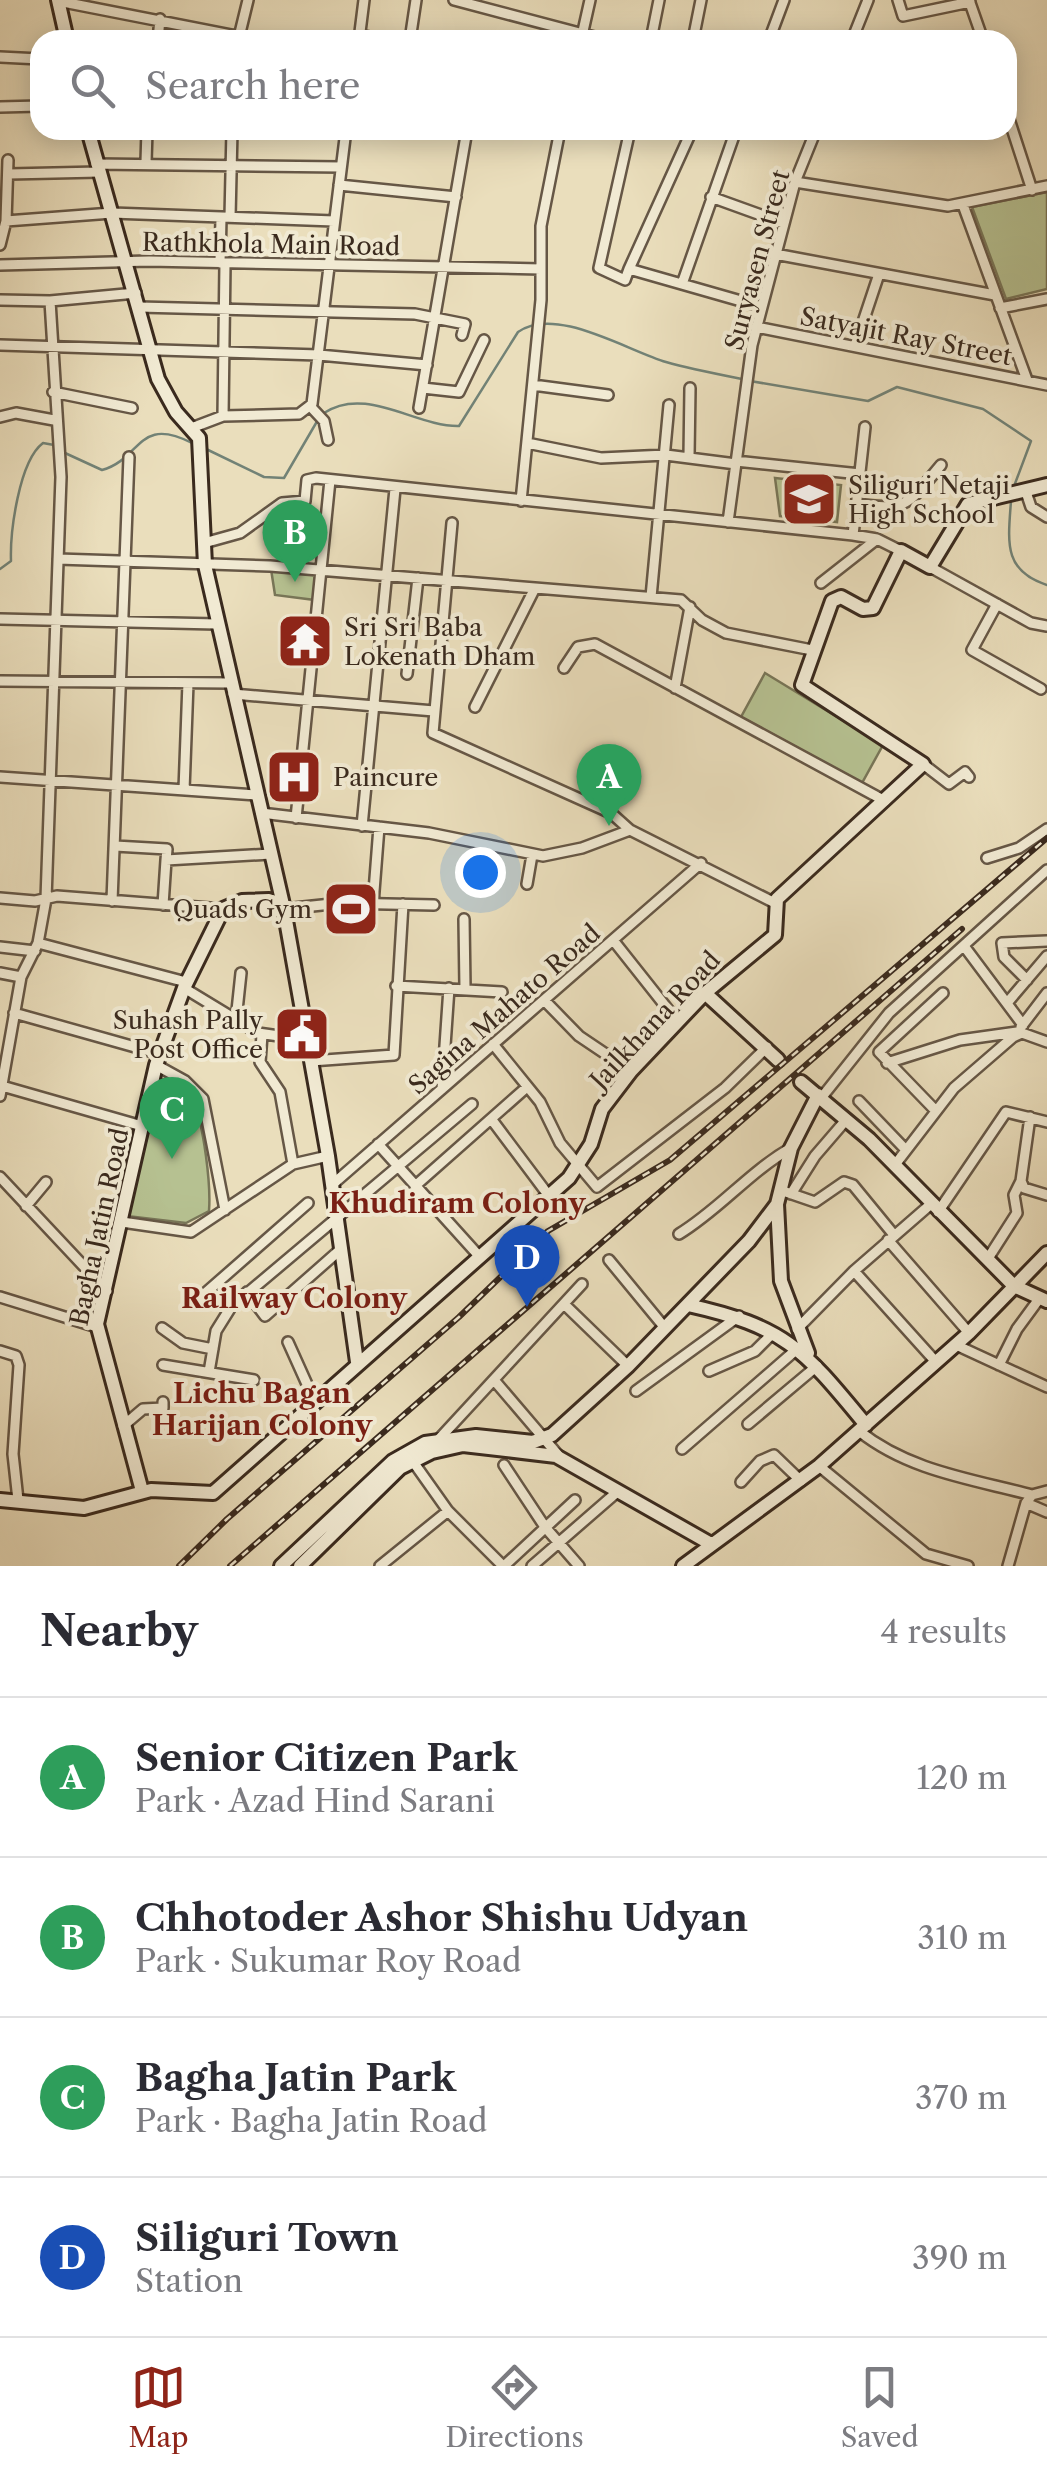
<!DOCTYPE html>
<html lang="en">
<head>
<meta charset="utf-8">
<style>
  body { margin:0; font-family:"Libre Caslon Text",serif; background:#f7f7f7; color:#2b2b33 }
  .you { position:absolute; left:480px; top:872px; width:35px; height:35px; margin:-25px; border:8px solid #fff; border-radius:50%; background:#1a73e8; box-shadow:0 0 0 15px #1a73e833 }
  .badge { display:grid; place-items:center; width:65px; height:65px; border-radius:50%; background:#8f2418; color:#fff; font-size:32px; font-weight:700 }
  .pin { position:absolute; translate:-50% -82px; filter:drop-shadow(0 2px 5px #0008) }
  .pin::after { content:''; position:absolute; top:52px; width:35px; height:30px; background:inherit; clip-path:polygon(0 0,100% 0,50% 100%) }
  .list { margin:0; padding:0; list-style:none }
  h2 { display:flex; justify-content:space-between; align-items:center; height:130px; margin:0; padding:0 40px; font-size:42px }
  h2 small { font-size:32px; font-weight:400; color:#7c7c81 }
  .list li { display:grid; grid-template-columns:65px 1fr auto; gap:30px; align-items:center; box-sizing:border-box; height:160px; padding:0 40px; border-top:2px solid #e1e1e2 }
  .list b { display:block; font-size:38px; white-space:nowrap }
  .list p { margin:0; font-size:32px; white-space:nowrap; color:#7c7c81 }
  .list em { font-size:32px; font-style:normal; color:#7c7c81 }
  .icon { flex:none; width:55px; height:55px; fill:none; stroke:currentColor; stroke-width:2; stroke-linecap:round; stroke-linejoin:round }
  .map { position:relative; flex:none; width:1047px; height:1566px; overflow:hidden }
  .search { position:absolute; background:#fff; box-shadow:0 5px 25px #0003; left:30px; right:30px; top:30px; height:110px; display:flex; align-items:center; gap:25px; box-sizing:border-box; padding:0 35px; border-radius:30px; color:#7c7c81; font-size:38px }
  .sheet { height:770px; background:#fff }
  nav { display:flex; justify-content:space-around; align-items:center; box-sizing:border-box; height:140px; border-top:2px solid #e1e1e2; background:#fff; font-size:28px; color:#7c7c81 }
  nav a { display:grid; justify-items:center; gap:5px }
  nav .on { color:#8f2418 }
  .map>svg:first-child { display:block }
  .green { fill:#b6c191; stroke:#787658; stroke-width:2.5 }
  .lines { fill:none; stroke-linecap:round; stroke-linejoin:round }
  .stream { stroke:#728276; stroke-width:2.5 }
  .street-casing { stroke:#665746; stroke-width:14 }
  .secondary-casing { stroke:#3a2a1e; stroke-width:18 }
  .street { stroke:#f1ead3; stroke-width:9 }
  .secondary { stroke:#f1ead3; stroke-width:12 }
  .rail-casing { stroke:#3a2a1e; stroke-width:6 }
  .rail { stroke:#f1ead3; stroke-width:2.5; stroke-dasharray:8; stroke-linecap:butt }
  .labels { text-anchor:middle; stroke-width:8; stroke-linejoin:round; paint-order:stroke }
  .street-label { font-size:25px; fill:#3a2a1e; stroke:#f1ead3 }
  .poi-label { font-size:25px; fill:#3a2a1e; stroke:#f1ead3; text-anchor:start }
  .neighbourhood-label { font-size:28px; font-weight:bold; fill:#7a1f14; stroke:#f1ead3 }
</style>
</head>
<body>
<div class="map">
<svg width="1047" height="1566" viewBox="0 0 1047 1566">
  <rect width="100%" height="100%" fill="#eadebc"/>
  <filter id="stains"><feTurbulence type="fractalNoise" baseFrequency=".002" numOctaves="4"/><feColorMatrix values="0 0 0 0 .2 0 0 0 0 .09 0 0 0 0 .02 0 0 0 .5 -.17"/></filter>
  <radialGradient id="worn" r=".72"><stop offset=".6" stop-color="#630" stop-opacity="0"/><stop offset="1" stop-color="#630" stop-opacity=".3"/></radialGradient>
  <path class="green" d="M1047,192V289L1006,299L972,207Z
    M775,478L841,485L837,522L820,520L819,528L797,525L798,518L780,516Z
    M271,569L315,572V600L275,595Z
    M765,673L883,745L862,783L741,717Z
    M162,1079C173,1083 188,1089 193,1101C204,1125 211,1185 209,1211L186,1223L127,1216Z"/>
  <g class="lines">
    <path class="stream" d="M750,381L868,401L897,387L983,409L1031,441L1013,489
      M324,413C366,385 416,427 459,426L518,332C555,305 628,351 666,362C691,369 717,374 742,379
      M204,448L264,477L284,478L319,418
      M65,453L102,470C142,459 137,415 192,443
      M1011,501C1008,542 1003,571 1047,585
      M0,569L11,561C10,532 19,461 43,443L54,445"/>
    <g class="street-casing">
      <path id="street" d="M454,0L606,40
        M898,0L903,16L970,2
        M969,0L983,40
        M58,1L257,40
        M360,35L386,40
        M239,37L248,0
        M158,40L160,19
        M359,40L364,0
        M410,40L416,0
        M581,40L590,0
        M651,40L659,0
        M693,40L701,0
        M769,40L784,0
        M852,40L868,0
        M0,57L40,59
        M0,107L40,106
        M1007,113L1032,190
        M630,130L599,268L625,280L629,269L762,307
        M146,162L147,130
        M96,164L341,167
        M9,174L99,172
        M795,182L948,206L1047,186
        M339,185L456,197
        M711,197L783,223
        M963,205L1027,380
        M230,217L232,130
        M6,221L112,213L334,221
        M0,245L6,221L8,160
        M775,254L995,295
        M220,263L221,217
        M0,265L149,261L541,269
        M629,269L692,130
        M682,284L736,130
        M0,300L50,301L136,293
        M139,307L415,314L465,324L462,335
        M1000,308L1047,299
        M756,327L1047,385
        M0,345L319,355L427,365
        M855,346L879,274
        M533,385L608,395
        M423,388L459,392L484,340
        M53,392L132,408
        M310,406L324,421L328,440
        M419,408L467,130
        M223,416L225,263
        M0,417L16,413L54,420
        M194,427L223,416L299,414L312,404L346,130
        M527,443L601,458L666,455L736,464
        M689,456L690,388
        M736,461L860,474
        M1026,492L1031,507L1047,517
        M521,501L541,300V226L560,130
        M857,504C908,512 909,503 941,465
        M728,522L752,345L795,182L816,130
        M452,523L433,733L611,813L630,830L775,903
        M853,535L865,427
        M204,543L240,533L282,503L305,501L307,480L316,478L853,535L877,539L901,551
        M58,559L270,566L681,600L702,620L726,633L812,650
        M930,567L1031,623L1047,626
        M821,583L877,539
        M651,597L669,405
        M997,604L972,650L1041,689
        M0,619L216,624
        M564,668L578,647L595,644L885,801
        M407,674L418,578
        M0,681L230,683
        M675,688L690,607
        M233,694L434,711
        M475,707L535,588
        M923,764L949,784L965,772L969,777
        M0,777L257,795
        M184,790L188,683
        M261,813L429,833L543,856L582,848L630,830
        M296,818L330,480
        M362,826L395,489
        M115,846L167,849L166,860L271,854
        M987,858L1019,848L1047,829
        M527,884L532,855
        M0,898L35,901L57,896L223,909
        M112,901L129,457
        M373,904L379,827
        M163,905L166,860
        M284,909L341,903L434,905
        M464,919L465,988
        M613,940L678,1022
        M38,943L186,982
        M964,946L1023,1025
        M0,947L35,951
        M0,973L21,977
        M1027,980L1004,957L1002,943L1047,941
        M396,986L502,992
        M184,988L258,1033L307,1040
        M544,1000L579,1036L631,1071
        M1007,1003L1047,956
        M14,1013L160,1054
        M236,1020L241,973
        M1021,1027L1047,993
        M262,1035L260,1062L280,1092L293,1164
        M493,1044L540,1102L560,1143L597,1187L725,1088L767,1047
        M311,1061L394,1055L403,904
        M887,1063L960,1040L1017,1032
        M156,1065L185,1081L203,1099L225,1210
        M2,1086L142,1126
        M442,1089L449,988
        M0,1096L21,977L38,943L46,899L61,477L50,301
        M822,1097L889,1013L1047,870
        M859,1101L906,1150
        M936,1111L879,1052L943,993
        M1030,1117L1021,1181L1024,1188L1047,1195
        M492,1120L549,1196
        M378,1144L479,1256
        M894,1166L954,1088L1013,1037L1022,1033L1047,1042
        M0,1177L107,1291
        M333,1184L701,863
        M415,1186L527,1087
        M780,1190L815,1202L844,1182L853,1185L894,1235
        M791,1194L815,1156L846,1120
        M26,1206L46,1182
        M938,1212L1006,1112L1047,1122
        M122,1222L191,1232L293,1164L328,1156
        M679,1234C720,1209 749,1172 791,1148
        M888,1240L969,1333
        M609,1260L665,1328
        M987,1260L1017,1213L1014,1195L1021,1181
        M854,1271L936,1362
        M247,1292L265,1316L341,1249
        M202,1296L308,1203
        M0,1297L97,1327
        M564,1304L628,1366
        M162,1328L183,1343L213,1349
        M797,1329L854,1271L931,1204
        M288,1342L315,1402
        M956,1345L1047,1387
        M0,1351L16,1356L19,1365L13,1454L18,1500
        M163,1365L254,1380
        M999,1365L1017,1329L1039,1299
        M709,1371L755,1351L773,1333
        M209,1372L216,1331L231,1307L472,1104
        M494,1380L558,1455
        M636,1391L739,1316
        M748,1424L817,1366
        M123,1426L143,1409L163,1408V1402
        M859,1431C909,1471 972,1479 1032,1495
        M439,1439L582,1284
        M682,1449L797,1349
        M414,1463L448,1511L503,1566
        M504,1465L545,1527L579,1566
        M819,1466L926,1554L968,1566
        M741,1482L760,1461L774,1455L801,1481
        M1026,1503L1047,1512
        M380,1566L448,1511
        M504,1566L575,1500
        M532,1566L616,1493
        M1008,1566L1026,1503L1032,1495L1047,1491"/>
    </g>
    <g class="secondary-casing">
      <path id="secondary" d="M58,0L67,40
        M88,130L158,379L176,412L199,438L205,565L284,909L328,1156L357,1362
        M705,993L778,1060
        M801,1082L869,1139L1014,1286L1047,1301
        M777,1204L781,1281L808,1353
        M688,1305C787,1327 804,1350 866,1425
        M142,1491L97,1324L156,1065L184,988L223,909L242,901L269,900
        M0,1500L84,1508L151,1490L213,1493L569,1178L591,1144L602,1109L631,1071L705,993L775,935L777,899L923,764L802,685L832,601L841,597L863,609L873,608L901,551L930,567L968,504L1047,485
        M281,1566L393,1461L425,1443L476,1436L533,1442L552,1435L628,1366L749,1241L777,1204L791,1148L818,1095
        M300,1566L400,1468L432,1452L463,1445L556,1456L711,1544
        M683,1566L819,1466L969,1333L1047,1253"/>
    </g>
    <use href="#street" class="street"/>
    <use href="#secondary" class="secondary"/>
    <g class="rail-casing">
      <path id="rail" d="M179,1566L227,1519L459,1317L548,1231L670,1160L1047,838
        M230,1566L962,929"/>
    </g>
    <use href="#rail" class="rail"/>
  </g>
  <defs>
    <g id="school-square" transform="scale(2.875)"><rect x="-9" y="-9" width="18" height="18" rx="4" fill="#8f2418" stroke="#f1ead3"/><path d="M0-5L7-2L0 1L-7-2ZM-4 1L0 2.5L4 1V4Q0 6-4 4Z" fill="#fff"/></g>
    <g id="temple-square" transform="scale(2.875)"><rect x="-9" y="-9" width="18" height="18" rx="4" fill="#8f2418" stroke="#f1ead3"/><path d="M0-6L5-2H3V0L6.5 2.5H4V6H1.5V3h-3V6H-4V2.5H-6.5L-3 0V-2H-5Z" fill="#fff"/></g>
    <g id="hospital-square" transform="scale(2.875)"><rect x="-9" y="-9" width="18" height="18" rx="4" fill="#8f2418" stroke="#f1ead3"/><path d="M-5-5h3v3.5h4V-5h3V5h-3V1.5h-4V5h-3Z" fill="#fff"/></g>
    <g id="stadium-square" transform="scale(2.875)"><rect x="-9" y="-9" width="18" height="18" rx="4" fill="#8f2418" stroke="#f1ead3"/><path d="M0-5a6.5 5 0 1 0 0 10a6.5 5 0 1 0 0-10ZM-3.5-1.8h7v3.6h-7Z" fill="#fff"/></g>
    <g id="civic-square" transform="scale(2.875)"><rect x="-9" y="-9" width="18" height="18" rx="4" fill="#8f2418" stroke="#f1ead3"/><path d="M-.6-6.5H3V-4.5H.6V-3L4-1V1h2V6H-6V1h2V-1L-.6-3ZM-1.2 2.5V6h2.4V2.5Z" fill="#fff"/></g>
  </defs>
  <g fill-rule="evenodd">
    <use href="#school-square" x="809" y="499"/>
    <use href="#temple-square" x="305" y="641"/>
    <use href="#hospital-square" x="294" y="777"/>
    <use href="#stadium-square" x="351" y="909"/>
    <use href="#civic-square" x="302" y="1034"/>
  </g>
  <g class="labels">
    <g class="street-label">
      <text transform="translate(271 244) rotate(1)" y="9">Rathkhola Main Road</text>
      <text transform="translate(757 260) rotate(-75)" y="9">Suryasen Street</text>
      <text transform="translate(906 336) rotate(11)" y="9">Satyajit Ray Street</text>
      <text transform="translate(504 1009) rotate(-41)" y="9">Sagina Mahato Road</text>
      <text transform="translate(655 1020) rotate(-47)" y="9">Jailkhana Road</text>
      <text transform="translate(99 1227) rotate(-78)" y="9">Bagha Jatin Road</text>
    </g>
    <g class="poi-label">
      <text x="848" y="494">Siliguri Netaji<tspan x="848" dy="29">High School</tspan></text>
      <text x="344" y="636">Sri Sri Baba<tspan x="344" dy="29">Lokenath Dham</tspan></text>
      <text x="333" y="786">Paincure</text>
      <text x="312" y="918" text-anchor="end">Quads Gym</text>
      <text x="263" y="1029" text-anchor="end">Suhash Pally<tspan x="263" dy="29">Post Office</tspan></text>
    </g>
    <g class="neighbourhood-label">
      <text x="457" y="1213">Khudiram Colony</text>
      <text x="294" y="1308">Railway Colony</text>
      <text x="262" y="1403">Lichu Bagan<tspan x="262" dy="32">Harijan Colony</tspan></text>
    </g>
  </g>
  <rect width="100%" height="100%" filter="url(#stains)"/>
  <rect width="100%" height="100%" fill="url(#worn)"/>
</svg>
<div class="you"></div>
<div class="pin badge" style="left:609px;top:826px;background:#2e9e5b">A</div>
<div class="pin badge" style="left:295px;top:582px;background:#2e9e5b">B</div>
<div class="pin badge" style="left:172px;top:1159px;background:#2e9e5b">C</div>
<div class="pin badge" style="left:527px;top:1307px;background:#1a4fb4">D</div>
<div class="search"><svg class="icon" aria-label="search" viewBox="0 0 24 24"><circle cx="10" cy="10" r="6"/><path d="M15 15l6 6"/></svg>Search here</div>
</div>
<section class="sheet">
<h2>Nearby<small>4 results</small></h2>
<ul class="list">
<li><span class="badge" style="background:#2e9e5b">A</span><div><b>Senior Citizen Park</b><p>Park · Azad Hind Sarani</p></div><em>120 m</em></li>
<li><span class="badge" style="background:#2e9e5b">B</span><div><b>Chhotoder Ashor Shishu Udyan</b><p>Park · Sukumar Roy Road</p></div><em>310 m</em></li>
<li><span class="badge" style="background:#2e9e5b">C</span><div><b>Bagha Jatin Park</b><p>Park · Bagha Jatin Road</p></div><em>370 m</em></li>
<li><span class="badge" style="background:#1a4fb4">D</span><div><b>Siliguri Town</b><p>Station</p></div><em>390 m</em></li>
</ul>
</section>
<nav>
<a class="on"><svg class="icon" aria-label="map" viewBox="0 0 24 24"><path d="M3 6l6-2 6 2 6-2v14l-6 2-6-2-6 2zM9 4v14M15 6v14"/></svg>Map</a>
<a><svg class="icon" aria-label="directions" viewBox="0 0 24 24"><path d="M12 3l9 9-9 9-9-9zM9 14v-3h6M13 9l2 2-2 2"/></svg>Directions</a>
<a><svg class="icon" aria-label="saved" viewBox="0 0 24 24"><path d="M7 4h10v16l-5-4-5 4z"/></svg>Saved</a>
</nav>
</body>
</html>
